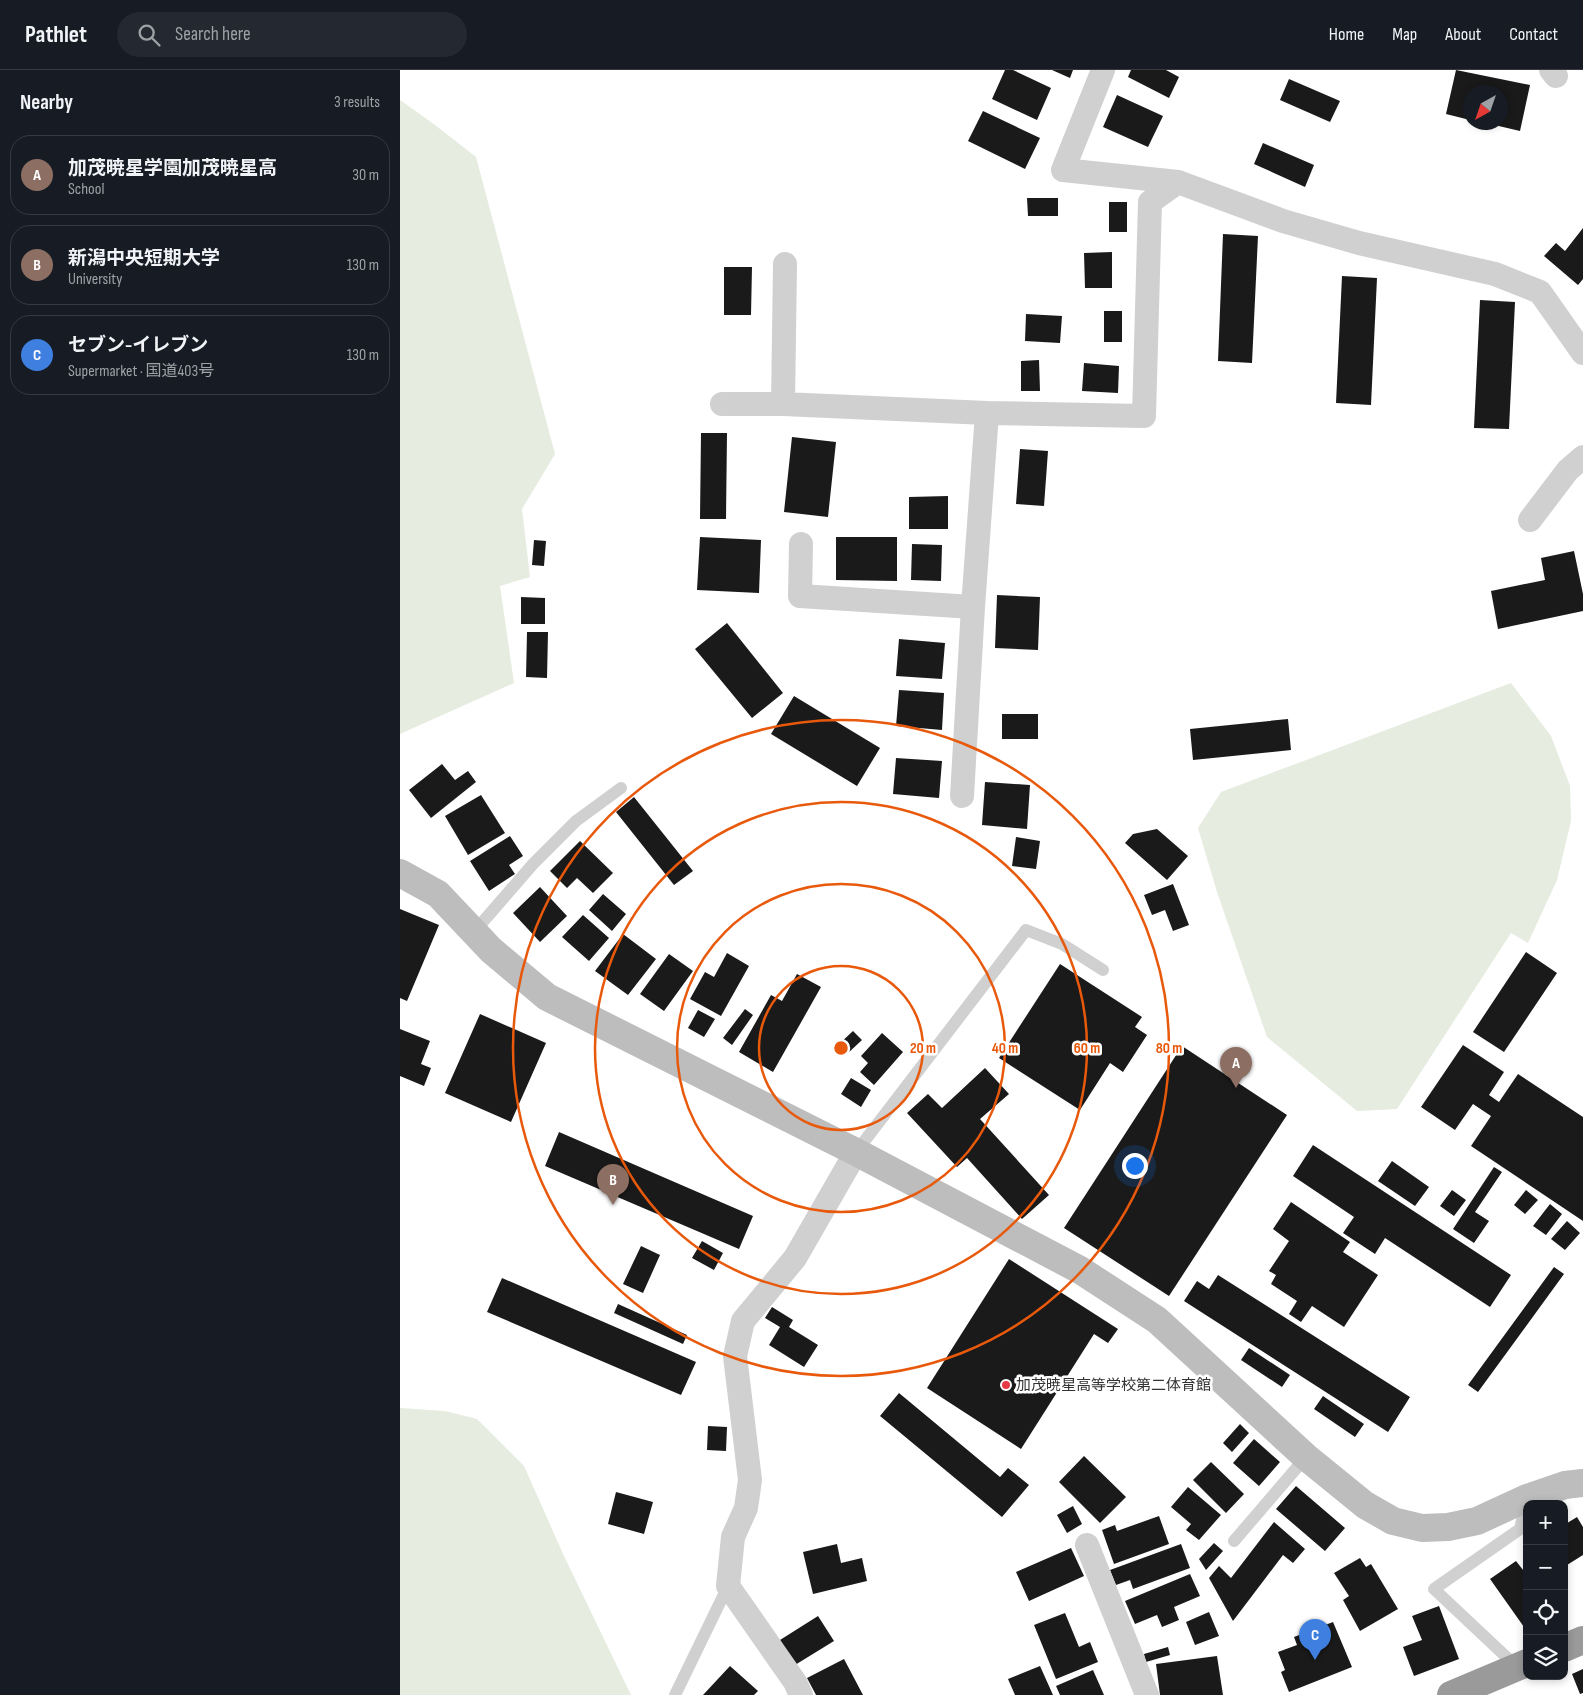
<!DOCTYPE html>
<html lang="en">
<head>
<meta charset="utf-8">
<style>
  body { margin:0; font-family:"Sofia Sans Condensed","Noto Sans JP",sans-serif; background:#242831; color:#f1f3f6 }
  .controls { position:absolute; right:15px; bottom:15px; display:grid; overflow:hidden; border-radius:10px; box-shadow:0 2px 8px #0003 }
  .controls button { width:45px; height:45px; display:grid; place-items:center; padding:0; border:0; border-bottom:1px solid #363941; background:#171b24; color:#f1f3f6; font:25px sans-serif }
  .compass { position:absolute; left:1063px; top:15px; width:45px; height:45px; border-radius:50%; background:#171b24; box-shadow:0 2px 8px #0003; rotate:220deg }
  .you { position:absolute; left:734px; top:1095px; width:18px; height:18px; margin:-12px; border:4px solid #fff; border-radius:50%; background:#1a73e8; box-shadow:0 0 0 8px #1a73e833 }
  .badge { display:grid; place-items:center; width:32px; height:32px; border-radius:50%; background:#8c9099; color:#fff; font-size:16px; font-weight:700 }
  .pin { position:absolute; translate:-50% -41px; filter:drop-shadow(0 1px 2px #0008) }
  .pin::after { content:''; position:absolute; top:26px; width:18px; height:15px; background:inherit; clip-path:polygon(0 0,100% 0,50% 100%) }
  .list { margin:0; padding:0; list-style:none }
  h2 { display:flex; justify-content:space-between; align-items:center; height:65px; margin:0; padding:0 20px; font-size:21px }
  h2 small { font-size:16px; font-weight:400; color:#9ea1a6 }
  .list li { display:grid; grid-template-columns:32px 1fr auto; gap:15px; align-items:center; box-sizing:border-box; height:80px; margin:0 10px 10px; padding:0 10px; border:1px solid #363941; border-radius:20px }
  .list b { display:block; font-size:19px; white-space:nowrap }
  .list p { margin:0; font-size:16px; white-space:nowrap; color:#9ea1a6 }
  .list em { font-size:16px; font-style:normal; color:#9ea1a6 }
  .icon { flex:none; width:28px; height:28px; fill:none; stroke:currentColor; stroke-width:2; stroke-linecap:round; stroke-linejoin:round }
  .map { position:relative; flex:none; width:1183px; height:1625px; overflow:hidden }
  header { display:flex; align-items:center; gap:30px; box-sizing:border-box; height:70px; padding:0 25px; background:#171b24; border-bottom:1px solid #363941 }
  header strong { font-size:24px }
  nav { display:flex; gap:28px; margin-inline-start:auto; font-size:18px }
  .search { width:350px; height:45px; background:#242831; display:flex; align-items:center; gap:12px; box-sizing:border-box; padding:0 18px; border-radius:28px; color:#9ea1a6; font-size:19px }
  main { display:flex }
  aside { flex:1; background:#171b24 }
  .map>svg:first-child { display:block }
  .green { fill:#e6ecdf }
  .building { fill:#1a1a1a }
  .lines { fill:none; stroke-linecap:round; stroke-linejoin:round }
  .lane { stroke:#d0d0d0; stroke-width:12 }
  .street { stroke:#d0d0d0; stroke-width:24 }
  .secondary { stroke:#bdbdbd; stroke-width:28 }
  .highway { stroke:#9a9a9a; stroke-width:28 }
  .ring { fill:none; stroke:#e8590c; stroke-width:2.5 }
  .poi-dot { fill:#e63946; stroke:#fff; stroke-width:2 }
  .labels { text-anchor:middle; stroke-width:5; stroke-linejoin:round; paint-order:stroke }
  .poi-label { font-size:15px; fill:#333; stroke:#fff; text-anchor:start }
  .centre { fill:#e8590c; stroke:#fff; stroke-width:2.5 }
  .ring-label { font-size:15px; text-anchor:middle; font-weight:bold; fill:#e8590c; stroke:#fff; stroke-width:5; stroke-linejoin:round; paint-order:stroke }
</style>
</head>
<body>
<header>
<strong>Pathlet</strong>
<div class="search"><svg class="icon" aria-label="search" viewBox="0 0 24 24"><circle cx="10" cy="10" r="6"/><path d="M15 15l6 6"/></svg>Search here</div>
<nav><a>Home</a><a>Map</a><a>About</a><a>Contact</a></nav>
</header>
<main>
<aside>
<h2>Nearby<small>3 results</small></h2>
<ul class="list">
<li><span class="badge" style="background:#8d6e63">A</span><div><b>加茂暁星学園加茂暁星高</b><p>School</p></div><em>30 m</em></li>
<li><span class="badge" style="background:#8d6e63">B</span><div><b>新潟中央短期大学</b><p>University</p></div><em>130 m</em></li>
<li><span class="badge" style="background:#3f7fe0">C</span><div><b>セブン-イレブン</b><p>Supermarket · 国道403号</p></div><em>130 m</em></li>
</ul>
</aside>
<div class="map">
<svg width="1183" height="1625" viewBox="0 0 1183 1625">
  <rect width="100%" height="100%" fill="#fff"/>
  <path class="green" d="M0,30L35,55L76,87L155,384L122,439L130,507L100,516L114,613L0,664Z
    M1111,613L1151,666L1170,716L1171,751L1157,810L1128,873L1111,863L997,1039L957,1041L867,967L817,822L798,758L821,722Z
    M0,1338L45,1341L77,1349L124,1396L164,1486L231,1625H0Z"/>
  <path class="building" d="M605,0H613L651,18L637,50L592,29Z
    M652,0H673L670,8Z
    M731,0H766L779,7L769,28L728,7Z
    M1056,0L1130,15L1120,61L1086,53L1100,52V22H1070V50L1046,44Z
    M889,9L940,31L930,52L880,30Z
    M717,25L763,46L748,77L703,57Z
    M583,41L640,68L625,99L568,71Z
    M863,73L914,95L905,117L854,94Z
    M627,128H658V146H628Z
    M709,132H727V162H709Z
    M1183,158V209L1178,215L1144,186L1156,173L1165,181Z
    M823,164L858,166L852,293L818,291Z
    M712,182V218H685L684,183Z
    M324,197H352L351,245H324Z
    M942,206L977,208L971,335L936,333Z
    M1080,230L1115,232L1109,359L1074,358Z
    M704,241H722V272H704Z
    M626,244L662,246L660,273L625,271Z
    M639,290L640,321H621V291Z
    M684,293L719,296L718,323L682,321Z
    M301,363H327L326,449H300Z
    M392,367L436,372L428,447L384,442Z
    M620,379L648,381L644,436L616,434Z
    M548,426V459H509V427Z
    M300,467L361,470L359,523L297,520Z
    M436,467H497V511L436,510Z
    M134,470L146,471L144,496L132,495Z
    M512,474L542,475L541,511L511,510Z
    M1174,481L1183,524V541L1098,559L1091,521L1145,510L1141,488Z
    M597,525L640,527L638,580L595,578Z
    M121,527L145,528V554H121Z
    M327,553L383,623L352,648L295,579Z
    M127,562H148L147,608L126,607Z
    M499,569L545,573L542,609L496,606Z
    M499,620L544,623L542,660L496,656Z
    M394,626L480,678L457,716L371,664Z
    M602,644H638V669H602Z
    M888,649L891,680L793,690L790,659Z
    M496,688L542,691L539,728L493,724Z
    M42,694L55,710L68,701L76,712L31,748L9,720Z
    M585,712L630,715L627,759L582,755Z
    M81,725L105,763L68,785L45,746Z
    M234,727L293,801L274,815L216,742Z
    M757,759L788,786L767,810L725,773L733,764Z
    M110,766L123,786L109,795L115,804L89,821L70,791Z
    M616,767L640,771L636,799L612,796Z
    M180,771L213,803L193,823L177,808L167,818L150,801Z
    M773,814L789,855L773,861L765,840L752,845L744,825Z
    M140,817L167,846L140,872L113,843Z
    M203,824L226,844L212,861L189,840Z
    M0,839L39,855L7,931L0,928Z
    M183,845L209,868L189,891L162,867Z
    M223,864L256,889L228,925L195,901Z
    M1126,882L1157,903L1104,982L1073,962Z
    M327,883L349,896L321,946L290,929L305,902L314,907Z
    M269,884L293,901L264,941L240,924Z
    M660,894L742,947L735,957L747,965L723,1002L710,993L680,1040L599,988Z
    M397,904L421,917L373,1002L339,982L371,925L382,931Z
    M345,939L353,945L332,975L323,968Z
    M298,940L315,949L304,967L288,958Z
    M80,944L146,973L111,1052L45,1023Z
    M0,959L30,971L21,994L31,998L24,1016L0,1006Z
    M453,961L462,970L447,984L438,975Z
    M482,963L503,982L474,1015L460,1002L468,993L461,986Z
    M1063,975L1104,1002L1089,1025L1099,1032L1118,1004L1183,1047V1151L1071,1076L1091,1046L1073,1034L1055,1060L1021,1037Z
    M782,976L887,1045L769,1226L664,1158Z
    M585,998L609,1024L580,1049L649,1125L622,1149L567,1088L557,1097L507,1043L528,1024L542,1038Z
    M451,1008L471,1020L461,1037L441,1024Z
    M159,1062L353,1146L339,1179L145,1096Z
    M913,1075L1111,1205L1090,1237L985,1168L975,1184L943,1163L954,1147L893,1106Z
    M992,1091L1029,1117L1015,1136L978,1111Z
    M1094,1097L1102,1102L1075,1142L1089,1151L1074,1173L1053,1159Z
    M1052,1120L1066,1130L1054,1146L1040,1136Z
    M1126,1120L1138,1130L1125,1144L1114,1135Z
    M891,1132L950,1172L943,1182L978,1205L944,1257L912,1236L901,1252L889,1244L897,1231L871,1214L876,1205L869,1201L889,1171L873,1159Z
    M1150,1134L1162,1144L1146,1165L1133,1156Z
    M1167,1151L1180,1163L1165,1180L1151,1169Z
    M302,1171L323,1183L314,1200L292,1188Z
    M241,1176L260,1185L243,1223L223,1214Z
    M609,1189L718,1259L708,1273L694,1264L621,1379L527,1318Z
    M1154,1197L1164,1204L1078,1322L1068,1315Z
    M818,1205L1010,1327L988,1362L784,1231L797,1211L809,1219Z
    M102,1208L296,1292L281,1325L87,1242Z
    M218,1234L287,1265L283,1274L214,1243Z
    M372,1237L393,1250L389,1257L418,1275L404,1297L369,1275L380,1257L365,1248Z
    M849,1278L890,1305L882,1317L841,1290Z
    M499,1323L600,1407L608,1398L629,1415L602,1447L480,1346Z
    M923,1326L964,1354L955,1367L914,1339Z
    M840,1354L849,1363L832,1382L823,1373Z
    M308,1356L327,1357L326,1381L307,1380Z
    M854,1369L880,1392L859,1416L833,1393Z
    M684,1386L726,1427L700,1453L659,1412Z
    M811,1392L844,1424L826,1443L793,1410Z
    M896,1416L945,1458L925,1481L876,1439Z
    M788,1417L821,1445L799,1470L786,1460L791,1454L771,1437Z
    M216,1422L253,1432L244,1464L208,1454Z
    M673,1436L682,1454L667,1463L657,1445Z
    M759,1446L769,1474L714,1494L702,1460L715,1455L717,1461Z
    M1177,1447L1183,1457V1485L1167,1495L1164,1491V1455Z
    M874,1452L905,1479L893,1493L883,1485L833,1551L809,1508L819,1496L831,1508Z
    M814,1473L823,1481L806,1500L799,1489Z
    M437,1474L441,1493L462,1488L467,1511L413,1524L403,1482Z
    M781,1474L790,1498L733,1519L730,1510L716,1515L710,1500Z
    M671,1478L684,1506L629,1531L616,1502Z
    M960,1488L966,1497L971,1494L998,1539L960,1561L943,1530L949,1526L934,1503Z
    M1116,1491L1127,1505V1555L1124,1557L1090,1509Z
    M790,1504L800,1526L774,1537L779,1550L762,1557L757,1545L735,1554L725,1531Z
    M1039,1536L1059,1589L1014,1606L1003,1577L1022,1570L1012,1546Z
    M809,1542L819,1566L795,1575L786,1552Z
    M665,1543L679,1577L690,1572L698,1592L656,1609L634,1555Z
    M418,1546L434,1571L395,1595L380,1570Z
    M933,1552L952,1597L889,1622L881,1602L885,1600L878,1582L897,1575L894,1567Z
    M768,1577L770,1585L746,1592L744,1584Z
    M817,1586L823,1625H760L756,1594Z
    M444,1589L463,1625H416L407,1608Z
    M330,1596L358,1621L354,1625H303Z
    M640,1596L653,1625H615L608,1609Z
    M1183,1599V1623L1180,1624L1172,1604Z
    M693,1600L704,1625H660L656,1616Z"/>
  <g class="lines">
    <path class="lane" d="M74,862L133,794L176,751L221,718
      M456,1082L626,860L662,874L703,900
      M834,1471L906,1387
      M1117,1597L1034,1519L1120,1459L1127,1428
      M275,1625L328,1516"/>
    <path class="street" d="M703,0L663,100L778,112
      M1151,0L1156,6
      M322,334H383L587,343L744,346L750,132L778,112L883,151L959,173L1095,204L1140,222L1183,283
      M383,334L385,194
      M1130,450L1168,400L1183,387
      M401,474L400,526L573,537
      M562,726L573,537L587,343
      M687,1475L747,1625
      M401,1625L395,1612L328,1516L333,1467L346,1438L350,1410L335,1286L343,1251L395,1188L456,1082"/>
    <path class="secondary" d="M0,803L38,824L91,880L147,927L456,1082L680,1200L757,1250L906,1387L965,1435L993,1451L1022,1458L1048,1457L1077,1451L1127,1428L1165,1415L1183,1413"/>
    <path class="highway" d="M1164,1578L1183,1570
      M1051,1625L1127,1593"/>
  </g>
  <g class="ring">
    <circle cx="441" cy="978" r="82"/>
    <circle cx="441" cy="978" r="164"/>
    <circle cx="441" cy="978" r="246"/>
    <circle cx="441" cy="978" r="328"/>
  </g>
  <circle class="poi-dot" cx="606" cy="1315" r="5"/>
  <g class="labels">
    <g class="poi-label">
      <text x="616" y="1320">加茂暁星高等学校第二体育館</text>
    </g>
  </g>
  <circle cx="441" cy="978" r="8" class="centre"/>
  <g class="ring-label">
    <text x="523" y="983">20 m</text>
    <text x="605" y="983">40 m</text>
    <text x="687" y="983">60 m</text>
    <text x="769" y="983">80 m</text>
  </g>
</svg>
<div class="controls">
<button>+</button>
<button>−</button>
<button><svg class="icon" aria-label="locate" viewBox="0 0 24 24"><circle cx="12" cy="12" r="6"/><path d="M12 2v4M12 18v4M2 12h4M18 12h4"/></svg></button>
<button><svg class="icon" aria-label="layers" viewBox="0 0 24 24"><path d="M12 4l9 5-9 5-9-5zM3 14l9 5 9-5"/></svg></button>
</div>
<svg class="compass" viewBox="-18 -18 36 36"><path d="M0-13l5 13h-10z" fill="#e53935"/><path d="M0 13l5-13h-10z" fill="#9ea1a6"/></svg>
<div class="you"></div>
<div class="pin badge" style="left:836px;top:1018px;background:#8d6e63">A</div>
<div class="pin badge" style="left:213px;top:1135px;background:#8d6e63">B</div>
<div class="pin badge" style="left:915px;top:1590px;background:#3f7fe0">C</div>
</div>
</main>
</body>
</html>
